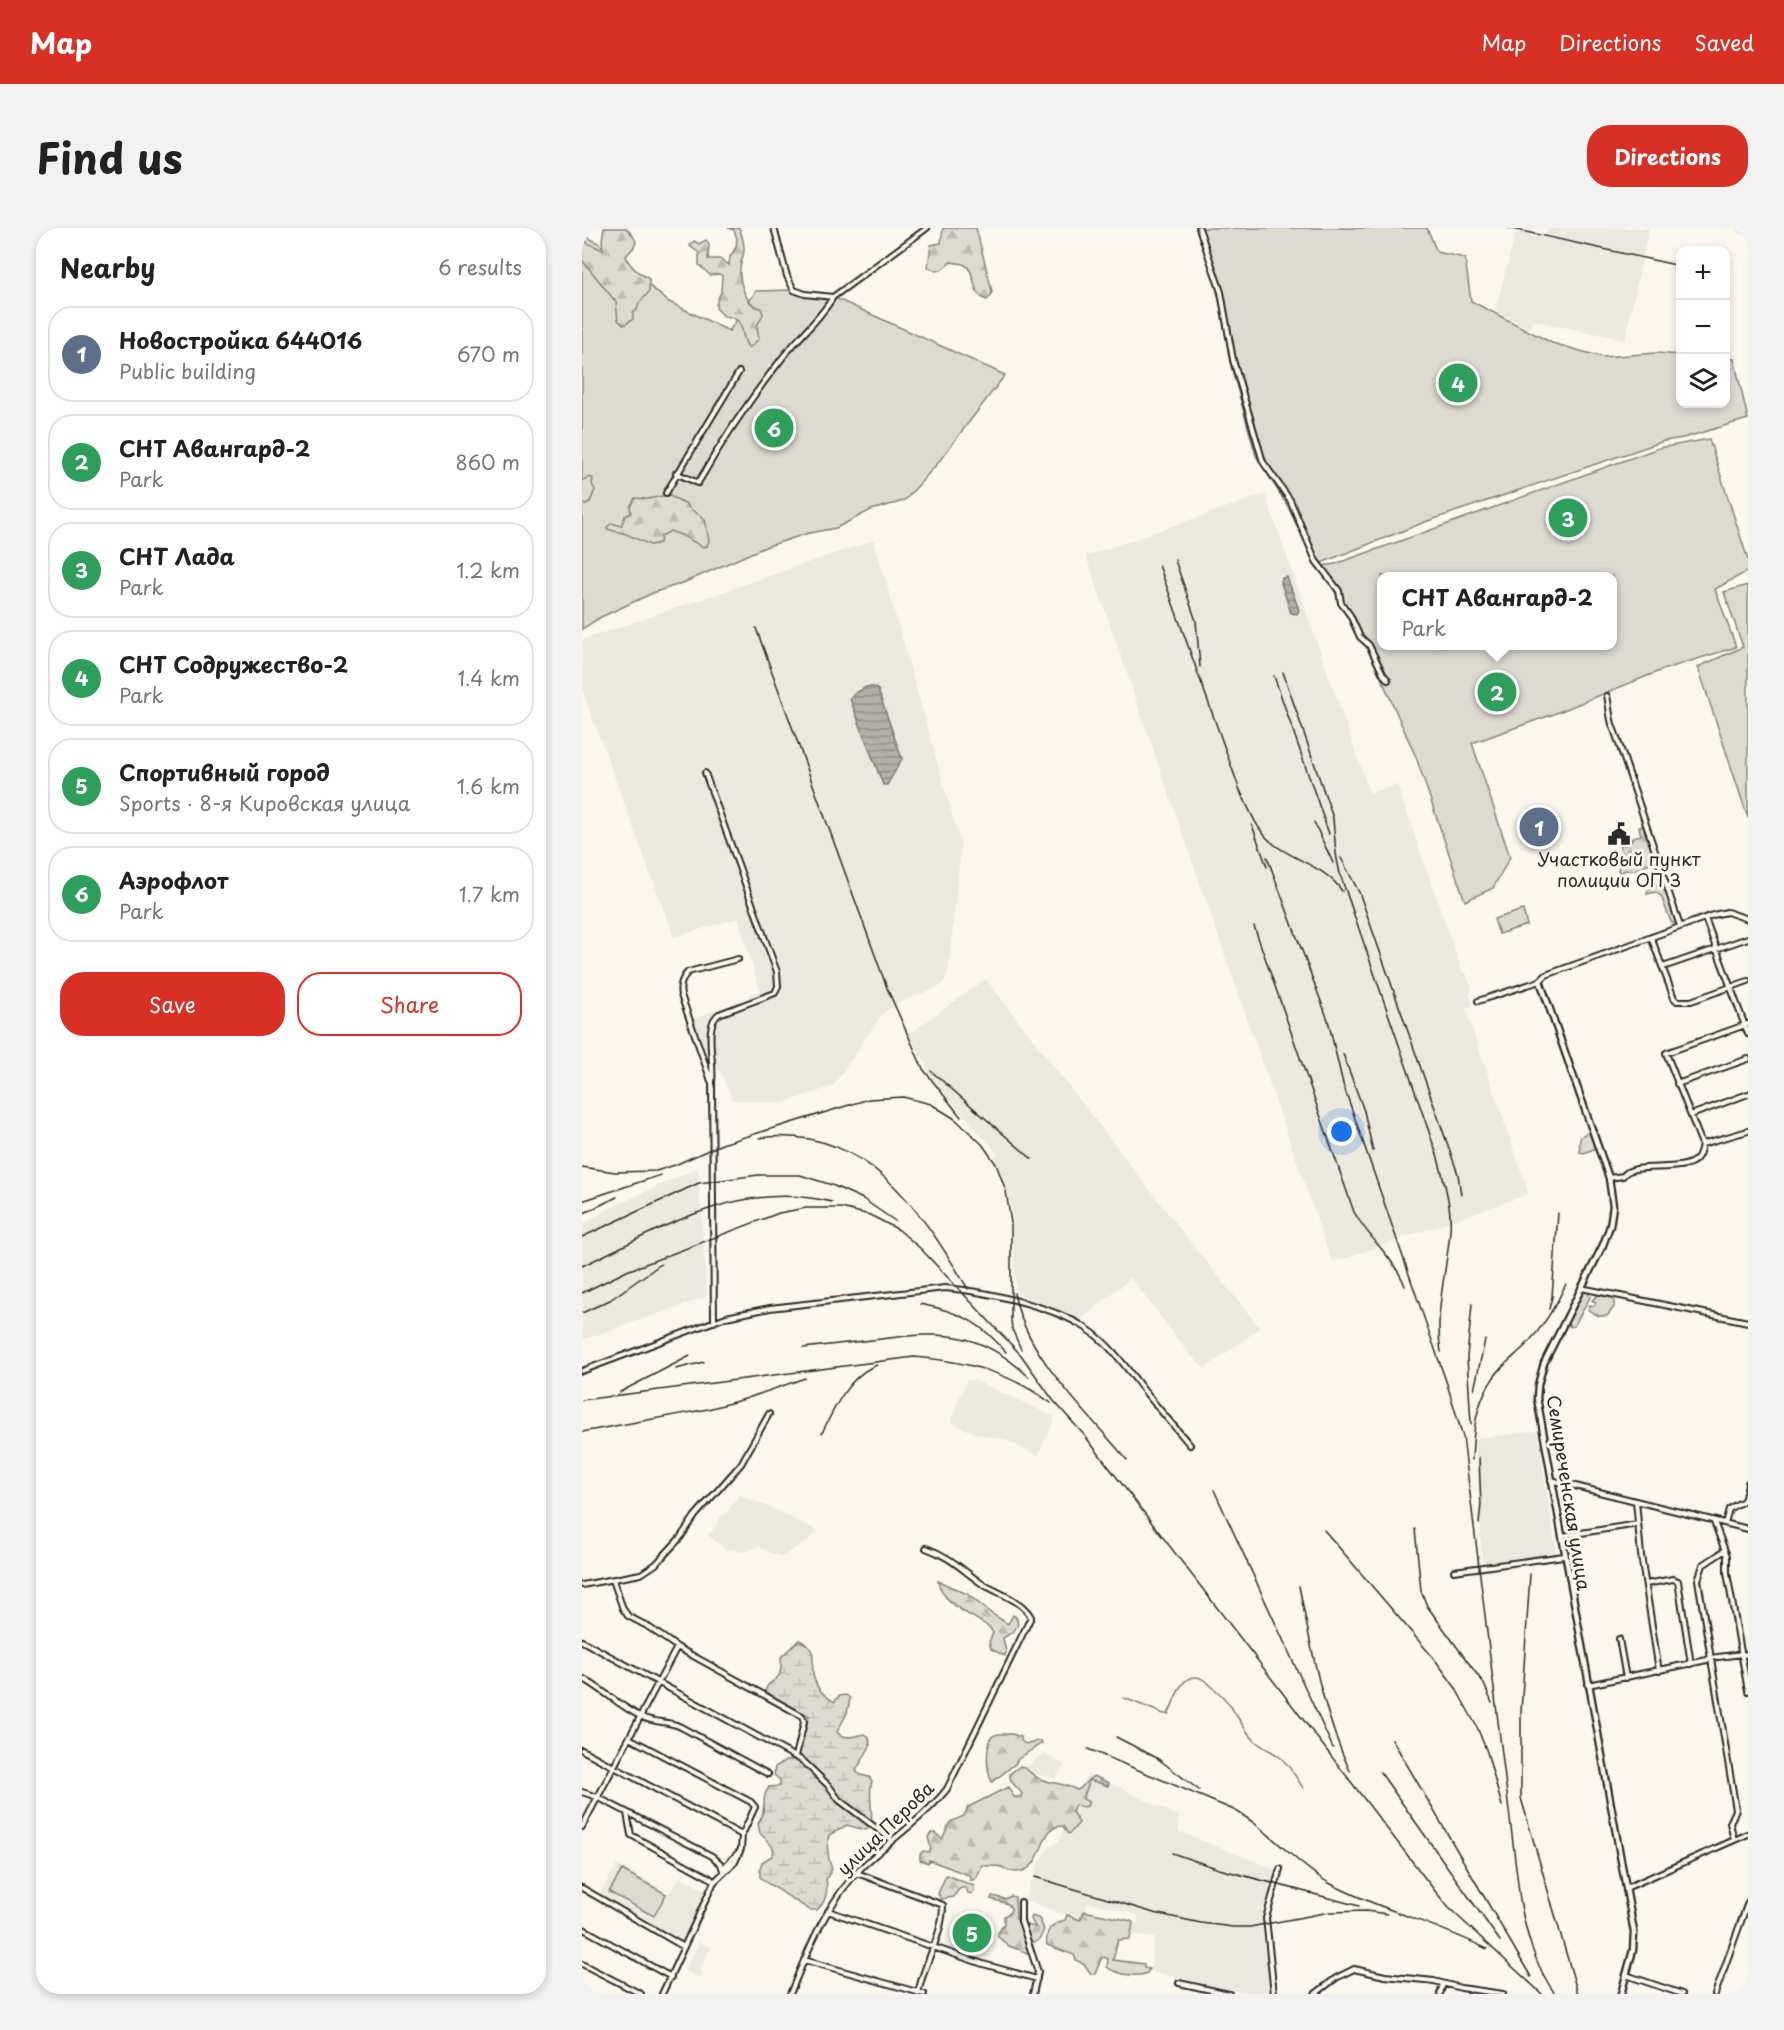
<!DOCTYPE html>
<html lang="en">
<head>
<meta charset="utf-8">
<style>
  body { margin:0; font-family:"Playpen Sans",sans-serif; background:#f2f2f2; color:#222 }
  .controls { position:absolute; right:18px; top:18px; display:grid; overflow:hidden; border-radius:12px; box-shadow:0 3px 9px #0003 }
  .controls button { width:54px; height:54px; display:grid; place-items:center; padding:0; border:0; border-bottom:2px solid #e0e0e0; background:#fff; color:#222; font:30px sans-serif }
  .you { position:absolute; left:760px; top:904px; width:21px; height:21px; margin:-15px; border:4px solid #fff; border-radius:50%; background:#1a73e8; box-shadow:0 0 0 9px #1a73e833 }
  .badge { display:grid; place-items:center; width:39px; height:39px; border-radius:50%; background:#d93025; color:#fff; font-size:20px; font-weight:700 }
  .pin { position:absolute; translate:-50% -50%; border:3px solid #fff; box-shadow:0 2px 6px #0006 }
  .popup { position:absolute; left:795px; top:344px; width:240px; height:78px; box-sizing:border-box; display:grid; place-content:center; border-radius:12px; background:#fff; filter:drop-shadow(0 2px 4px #0005); font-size:20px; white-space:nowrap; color:#767676 }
  .popup b { font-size:22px; color:#222 }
  .popup::after { content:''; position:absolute; left:50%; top:100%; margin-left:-12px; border:12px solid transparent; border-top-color:#fff }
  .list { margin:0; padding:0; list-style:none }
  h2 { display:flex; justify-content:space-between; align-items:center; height:78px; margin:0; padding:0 24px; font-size:26px }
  h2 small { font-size:20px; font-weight:400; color:#767676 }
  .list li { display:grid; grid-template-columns:39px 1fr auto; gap:18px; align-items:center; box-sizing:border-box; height:96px; margin:0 12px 12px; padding:0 12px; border:2px solid #e0e0e0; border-radius:24px }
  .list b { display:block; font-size:22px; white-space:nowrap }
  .list p { margin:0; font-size:20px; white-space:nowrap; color:#767676 }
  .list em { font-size:20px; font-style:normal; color:#767676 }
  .actions { display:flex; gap:12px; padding:18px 24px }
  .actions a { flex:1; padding:14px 0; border:2px solid #d93025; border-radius:24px; text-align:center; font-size:21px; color:#d93025 }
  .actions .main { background:#d93025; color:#fff }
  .icon { flex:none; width:33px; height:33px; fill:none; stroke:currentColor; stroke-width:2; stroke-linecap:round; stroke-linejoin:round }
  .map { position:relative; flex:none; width:1166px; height:1766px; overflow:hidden; border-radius:24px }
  header { display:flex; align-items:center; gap:36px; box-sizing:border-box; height:84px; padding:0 30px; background:#d93025; color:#fff }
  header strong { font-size:28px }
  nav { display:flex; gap:33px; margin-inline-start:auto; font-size:21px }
  .intro { display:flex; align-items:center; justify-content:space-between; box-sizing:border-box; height:144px; padding:0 36px }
  h1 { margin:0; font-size:42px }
  .button { padding:15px 27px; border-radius:24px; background:#d93025; color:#fff; font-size:21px; font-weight:700 }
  main { display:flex; gap:36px; padding:0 36px }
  aside { flex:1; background:#fff; border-radius:24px; box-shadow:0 3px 9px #0003 }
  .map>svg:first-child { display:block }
  .built { fill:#ebe8de }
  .green { fill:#dddad0; stroke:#84827e; stroke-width:1.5; fill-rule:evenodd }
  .forest { fill:url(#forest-firs); stroke:#84827e; stroke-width:1.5 }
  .wetland { fill:url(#wetland-marsh); stroke:#84827e; stroke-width:1.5 }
  .water { fill:url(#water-rules); stroke:#7b7a75; stroke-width:1.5 }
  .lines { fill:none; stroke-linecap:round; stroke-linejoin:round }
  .stream { stroke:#7b7a75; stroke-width:1.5 }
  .minor-casing { stroke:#2b2b2b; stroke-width:8 }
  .major-casing { stroke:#2b2b2b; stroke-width:9 }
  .minor { stroke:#fbf7ec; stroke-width:4 }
  .major { stroke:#fbf7ec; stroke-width:4.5 }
  .rail { stroke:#2b2b2b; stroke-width:1.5 }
  .labels { text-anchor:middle; stroke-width:6; stroke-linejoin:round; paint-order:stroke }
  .poi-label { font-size:18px; fill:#2b2b2b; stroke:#fbf7ec }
  .street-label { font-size:18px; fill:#2b2b2b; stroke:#fbf7ec }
</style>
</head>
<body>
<header>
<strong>Map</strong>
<nav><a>Map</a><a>Directions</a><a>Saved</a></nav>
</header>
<div class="intro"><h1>Find us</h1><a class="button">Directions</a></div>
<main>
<aside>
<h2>Nearby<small>6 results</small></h2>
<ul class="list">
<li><span class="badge" style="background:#5c6f8a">1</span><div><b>Новостройка 644016</b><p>Public building</p></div><em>670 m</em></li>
<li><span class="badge" style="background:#2e9e5b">2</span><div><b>СНТ Авангард-2</b><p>Park</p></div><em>860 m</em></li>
<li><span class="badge" style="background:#2e9e5b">3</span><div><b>СНТ Лада</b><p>Park</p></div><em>1.2 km</em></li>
<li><span class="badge" style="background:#2e9e5b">4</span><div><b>СНТ Содружество-2</b><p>Park</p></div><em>1.4 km</em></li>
<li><span class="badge" style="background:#2e9e5b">5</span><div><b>Спортивный город</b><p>Sports · 8-я Кировская улица</p></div><em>1.6 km</em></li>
<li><span class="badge" style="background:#2e9e5b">6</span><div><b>Аэрофлот</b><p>Park</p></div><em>1.7 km</em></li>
</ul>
<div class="actions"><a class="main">Save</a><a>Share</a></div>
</aside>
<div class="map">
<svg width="1166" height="1766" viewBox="0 0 1166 1766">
  <defs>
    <pattern id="forest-firs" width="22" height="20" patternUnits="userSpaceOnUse" patternTransform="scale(1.5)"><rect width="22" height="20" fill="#dddad0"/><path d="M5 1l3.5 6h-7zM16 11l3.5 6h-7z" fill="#bebbb3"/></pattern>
    <pattern id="wetland-marsh" width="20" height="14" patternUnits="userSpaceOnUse" patternTransform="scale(1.5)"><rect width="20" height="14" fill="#dddad0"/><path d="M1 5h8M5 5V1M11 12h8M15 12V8" fill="none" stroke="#bebbb3"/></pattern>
    <pattern id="water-rules" width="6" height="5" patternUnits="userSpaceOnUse" patternTransform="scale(1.5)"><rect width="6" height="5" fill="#b1afa7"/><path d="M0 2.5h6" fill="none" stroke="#908f88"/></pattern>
  </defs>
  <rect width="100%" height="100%" fill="#fbf7ec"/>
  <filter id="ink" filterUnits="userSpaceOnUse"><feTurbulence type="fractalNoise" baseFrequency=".0167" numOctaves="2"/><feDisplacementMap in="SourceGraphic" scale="12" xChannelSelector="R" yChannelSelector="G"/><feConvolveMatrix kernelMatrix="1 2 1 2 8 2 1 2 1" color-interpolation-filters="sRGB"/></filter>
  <g filter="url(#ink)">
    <path class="built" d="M935,0L964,7L966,0H1067L1043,112L950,92L948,101L913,83Z
      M683,266L788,565L815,557L881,746L884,745L889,758V765L887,766L891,777L883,780L947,966L752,1034L749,1032L504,328Z
      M292,312L379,618L366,745L359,758L318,774L300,786L251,858L201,875L150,872L138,842L136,843L134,840L129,841L111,791L166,770V767L178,763L156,690L92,709L0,462V412Z
      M404,751L605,1010L678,1100L622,1141L612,1130L611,1131L549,1050L498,1092L434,1065L430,979L424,957L412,929L416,926L358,861L342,839L345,836L336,825L327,806Z
      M116,940L125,1069L0,1112V997L26,981Z
      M385,1151L395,1153L473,1189L456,1228L421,1211L395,1206L370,1195L374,1178Z
      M955,1203L975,1326L900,1338L898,1291L895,1290L897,1278L893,1212L896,1210Z
      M157,1267L189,1280L236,1303L223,1315L199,1329L176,1319L163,1324L143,1321L126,1307L134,1298L138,1289L146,1283Z
      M461,1525L483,1537L473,1550L452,1546L444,1540Z
      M505,1546L544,1562L546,1564L597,1588L596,1603L695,1642L684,1674L680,1701L688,1766H671L625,1757L568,1743L573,1710L549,1706L551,1695L557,1694L554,1686L506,1674L498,1692L442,1672L457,1635L467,1619L477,1613Z
      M35,1637L87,1665L98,1649L126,1664L101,1715L17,1667Z
      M117,1714L129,1719L118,1742L121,1744L118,1750L103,1743Z"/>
    <path class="green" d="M615,0H845L855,24L883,30L889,73L970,115L1020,129L1075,125L1098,127V176H1144V130L1152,131L1166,191L1101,210L1082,213L843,294L734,337L705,277L674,228L648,134L643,97L625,21Z
      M0,6L16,15L87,74L147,103L174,63L212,62L251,69L423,147L355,236L324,271L318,274L289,282L254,300L227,305L183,319L101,355L73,364L19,389L0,401Z
      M1127,211L1166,332V343L1133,361L1154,419L1080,442L969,487L890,515L928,629L911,660L883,673L834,529L777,400L773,401L739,338L753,336L824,311L1077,220ZM800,348H1030V418H800Z
      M1166,357V590L1116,439L1161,419L1142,364Z
      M941,682L945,697L917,706L912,691Z
      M1008,904L1014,920L1002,925L998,924C997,913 996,907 1008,904Z
      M1003,1064H1006L1008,1069L992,1098L988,1099L985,1094L998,1067Z
      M1016,1067L1028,1069L1032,1073V1079L1025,1088H1017L1006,1082L1008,1077L1012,1078L1014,1074L1010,1072Z
      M40,1642L84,1666L72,1688L27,1664Z"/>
    <path class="forest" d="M22,0H44C57,13 57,15 44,28C47,39 59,46 67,51V64L57,75L55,82L51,85V91L42,97L36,92L34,74L0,32V10L4,12L5,15L21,22L20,12Z
      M146,0H157L158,2C160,8 162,15 162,21C162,27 160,30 159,35C155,50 163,78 179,80L181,86L175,98L177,111L167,120C156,108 167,90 142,88L134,80L135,73L139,64L140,48L137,46L128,47L117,37V25L108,18L112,13L117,16L124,12L127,17L126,31H139L147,37L148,29L154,19L155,11L152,2Z
      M361,0H394L410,63L409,68L405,72C388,66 395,44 383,37C379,35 373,35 369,34L359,42L354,43L346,39L349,17L359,15Z
      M6,249L11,250L10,256L13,262L8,274L4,277L0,275V253Z
      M85,267L105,276L107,280L123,291L127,313L125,318L121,319L99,307L88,303L79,308L78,315L68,317L44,306L25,301V299L30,295L39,298L43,288L49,285L48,279L53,270L66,271Z
      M1059,598L1064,601L1072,632C1064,638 1053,643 1043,642L1038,645L1036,642L1040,625L1037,617L1047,616L1051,609L1059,607L1057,599Z
      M1075,658L1082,659L1094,692L1093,696L1089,694L1079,668L1073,664L1065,666V663Z
      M356,1353L385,1366L410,1386L426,1396L431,1387L434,1389L436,1396L432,1403L421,1410L424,1424L423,1428L409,1421L407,1414L411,1405L408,1400C390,1386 361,1378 356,1353Z
      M416,1506H430L439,1509V1513C444,1517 450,1516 455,1513H459L460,1515L436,1531L433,1536L410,1554C404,1541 404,1523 409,1509Z
      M438,1538C446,1540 450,1548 458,1551C470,1556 484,1555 495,1562C500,1561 504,1552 512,1548L527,1555L526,1558L508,1552L501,1571L507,1574L505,1578L501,1579L493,1577L490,1584L497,1595L488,1605L486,1606L481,1598C454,1597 466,1643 433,1644C428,1644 423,1640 419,1639C413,1637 406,1639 400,1637L395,1649L391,1652H388L389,1648L347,1632L346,1635L338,1632V1626L341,1623L347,1624L349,1621L346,1609L349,1605H353L360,1611L368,1594L382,1588L386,1579L426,1559L432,1569H438L440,1566C436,1558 427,1556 428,1546Z
      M364,1647L392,1658V1663L389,1666L386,1665L384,1660C377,1659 375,1663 372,1669L359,1671L356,1666Z
      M410,1668L423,1671L429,1668L433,1669L434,1690L439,1700L445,1697L453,1699L449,1691L450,1688L458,1691L462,1702L457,1712L453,1714L444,1712L448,1726L427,1718L416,1709V1705L422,1696V1688L428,1685L429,1680L426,1676L409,1671Z
      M502,1683L549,1693L551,1695L548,1711L536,1712L531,1732L562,1736V1740L568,1741L565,1745C554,1750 534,1746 525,1739L526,1731L522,1729L519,1731L513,1746H509L503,1737L494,1732L492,1727L465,1717C463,1702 469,1696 483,1692L485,1687L498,1692Z"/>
    <path class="wetland" d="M217,1412C241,1424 225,1434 233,1453C236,1463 244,1468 252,1474L257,1468L264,1467L268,1470L265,1485L255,1504C262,1512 273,1508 283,1506L287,1509L288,1518L274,1543L278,1547L287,1549L290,1553C285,1569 293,1584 288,1600L283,1602L265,1597L247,1607C244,1617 246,1631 250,1641L244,1651C246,1662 244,1674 235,1682H228L185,1655L178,1649V1641L180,1634L190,1628L192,1623L190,1618L178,1605L176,1596L181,1584L183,1566L187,1559L198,1558V1552L192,1547L193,1539L205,1532H212L217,1526L227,1488L183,1464C187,1447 201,1460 199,1429Z"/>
    <path class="water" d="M705,349L717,382L715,386L709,385L699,355L700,350Z
      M284,459H292L296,462L320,531L305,557H301L268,471L272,466Z"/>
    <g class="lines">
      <path class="stream" d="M542,1470L582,1486H586C593,1475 597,1447 615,1449C623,1450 631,1460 637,1465C652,1478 658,1498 673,1513C681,1520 691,1523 699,1530C708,1538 715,1550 721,1560"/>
      <g class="minor-casing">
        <path id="minor" d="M192,0L205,48L212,62L223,66L251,69L345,0
          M617,0L639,64L651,132L681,234L708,272L734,333L757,363L759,375L768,387L778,409L787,417L801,446L806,452
          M1160,0L1166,3
          M94,245L116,255C140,213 168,171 198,133C214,111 238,92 251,69
          M84,265L157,144
          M1025,468C1028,480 1027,493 1033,504L1098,698
          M123,545L195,744L196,758L193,765L137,786C121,797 133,834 130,854L132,1094
          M1123,690L1166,806
          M1069,709L1092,770L1095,773H1109L1166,753
          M1081,739L1166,710
          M896,773L958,753L964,747L1131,687L1145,684L1166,691
          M129,853L99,767C97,759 100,750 106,744L156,731
          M1095,856L1166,831
          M1109,887L1166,866
          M1120,916L1084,825L1166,796
          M1120,916L1166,903
          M1027,950L1041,948C1051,932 1102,947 1115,930C1118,927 1119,921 1120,916
          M999,1060L1166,1094
          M0,1143L144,1089L188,1080L363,1060C403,1063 470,1078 504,1100C527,1115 544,1139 560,1160C576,1180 592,1198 608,1217
          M969,1252L1166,1301
          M1054,1273L1059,1327L1077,1443
          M1132,1294L1145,1328V1345L1166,1463
          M1143,1295L1147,1281C1164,1269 1161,1281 1166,1255
          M980,1308L1056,1296
          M1142,1323L1121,1337L1116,1352L1154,1582L1148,1595L1152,1612
          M872,1343L982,1328
          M31,1352L41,1381L46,1388L65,1398L95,1419L220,1488L222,1494L214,1528
          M1064,1356L1091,1351L1096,1353L1109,1436
          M0,1357L59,1346L74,1336L98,1310L113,1288L159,1236L187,1186
          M1037,1411L1044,1450
          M0,1413L221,1533L247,1558L257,1572L310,1612
          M0,1450C21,1461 38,1479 60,1489C72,1495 85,1493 97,1498L186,1546
          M1006,1457L1125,1432L1128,1430L1160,1426L1166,1427
          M47,1510L169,1574L173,1579L160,1607L159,1621L153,1634L132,1654L80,1766
          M0,1522L160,1607
          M0,1564L15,1569L130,1628L139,1636L141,1643
          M45,1585L49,1607L128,1650L132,1654
          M0,1599L95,1419
          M141,1640L157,1624
          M275,1645L361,1677C361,1708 341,1736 336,1766
          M0,1660L102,1719
          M1044,1660L1166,1606
          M439,1674V1693L456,1744L451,1766
          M246,1683L401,1736L455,1751
          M0,1700L89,1749
          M222,1732L342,1766
          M0,1736L59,1766
          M1044,1747L1100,1766
          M597,1755L647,1766
          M208,1766C227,1720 244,1675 280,1639C307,1613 341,1591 365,1561L449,1389C440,1372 415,1365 399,1355C379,1341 369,1329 344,1320
          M692,1766L684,1690L698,1641
          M733,1766L754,1750L772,1741L803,1748L852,1753L879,1760L921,1766
          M858,1766L861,1756
          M1133,1766L1166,1674"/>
      </g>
      <g class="major-casing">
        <path id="major" d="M958,753L1027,950L1031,978L1028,998L1021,1017L962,1135L956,1157L955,1170L1052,1704L1051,1722L1039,1766"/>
      </g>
      <use href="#minor" class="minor"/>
      <use href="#major" class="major"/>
      <path class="rail" d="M926,0L1098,38
        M593,332L614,393L618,439
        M577,337L660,568
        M174,400L305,760L341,841L379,889
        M701,444L751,590L754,626L758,646L856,930C862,954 870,978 868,1003C865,1043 852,1084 859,1124
        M692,448L747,606
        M657,560C666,578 673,599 688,613C709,632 744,638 760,663
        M732,594L751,635
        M670,597L685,639
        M685,629L746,792L761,856L865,1156L881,1209L938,1672C944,1706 953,1737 973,1766
        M759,630L777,664L876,946L879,967
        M672,698L772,984C786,1010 812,1029 823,1058
        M761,826L782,883L791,923
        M349,843L450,931
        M177,910C284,896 338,981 386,1061
        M0,939L33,944L74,943L93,937L140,916L287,871L321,869L349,876L373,891L400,916L414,936L424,963L429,995V1092L430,1101L439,1121
        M0,973L79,947
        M0,986L35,969
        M0,1009L117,955L176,947H218L250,957L281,971L313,993
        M0,1038C81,1000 157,951 250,974
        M0,1065L45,1043L197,985L224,980H259L288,987L317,1002L339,1021L439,1127L471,1172L503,1208L853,1663L867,1680L960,1766
        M432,1065C444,1129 505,1184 545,1232
        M338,1076C378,1084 397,1093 424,1124
        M967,1081L970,1069L976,985
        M0,1085L28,1072L79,1036
        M221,1120C247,1117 273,1114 299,1111C361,1103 399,1103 447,1149
        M94,1141L122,1134
        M892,1162L903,1112
        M38,1164L108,1128
        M0,1172L332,1129C383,1133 427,1144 469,1175
        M889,1196L885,1129L890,1076
        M0,1204L126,1181L163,1171L223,1150
        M240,1205C252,1180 267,1147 295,1137
        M897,1229L899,1277L897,1296
        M890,1232C891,1206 893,1180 907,1157C916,1140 931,1130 944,1117C961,1099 974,1078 984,1056
        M632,1262L751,1520
        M833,1301L839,1363L845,1378L902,1456L910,1475
        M742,1302L854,1433L873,1459L895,1499L905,1524L920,1578
        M948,1346L939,1484V1570L996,1766
        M717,1358C730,1422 740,1483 768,1543
        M534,1509L575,1530L617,1562
        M810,1511L949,1749
        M506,1521L652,1582C688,1602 712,1635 747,1655C798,1682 854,1695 905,1721
        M798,1544L918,1713
        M590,1625L637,1641L777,1678
        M453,1649L572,1685L619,1695L651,1699H668L748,1684L784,1683L805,1686"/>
    </g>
  </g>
  <defs>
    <g id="civic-bare" transform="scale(1.8)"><path d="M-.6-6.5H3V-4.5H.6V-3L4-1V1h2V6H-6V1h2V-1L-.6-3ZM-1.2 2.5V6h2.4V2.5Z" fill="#2b2b2b" stroke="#fbf7ec" stroke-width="2.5" paint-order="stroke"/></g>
  </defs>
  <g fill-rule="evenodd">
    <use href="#civic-bare" x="1037" y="606"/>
  </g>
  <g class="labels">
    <g class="poi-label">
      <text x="1037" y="638">Участковый пункт<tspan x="1037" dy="21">полиции ОП 3</tspan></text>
    </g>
    <g class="street-label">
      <text transform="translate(986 1265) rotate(81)" y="6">Семиреченская улица</text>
      <text transform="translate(304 1601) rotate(-44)" y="6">улица Перова</text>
    </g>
  </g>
</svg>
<div class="controls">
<button>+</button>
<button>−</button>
<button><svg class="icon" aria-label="layers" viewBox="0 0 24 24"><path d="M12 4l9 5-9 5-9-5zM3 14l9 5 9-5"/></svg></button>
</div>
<div class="you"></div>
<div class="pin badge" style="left:957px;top:599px;background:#5c6f8a">1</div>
<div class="pin badge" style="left:915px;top:464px;background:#2e9e5b">2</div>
<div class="popup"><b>СНТ Авангард-2</b>Park</div>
<div class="pin badge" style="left:986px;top:290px;background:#2e9e5b">3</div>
<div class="pin badge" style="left:876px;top:155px;background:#2e9e5b">4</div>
<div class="pin badge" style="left:390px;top:1705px;background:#2e9e5b">5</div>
<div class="pin badge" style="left:192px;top:200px;background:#2e9e5b">6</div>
</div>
</main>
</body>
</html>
